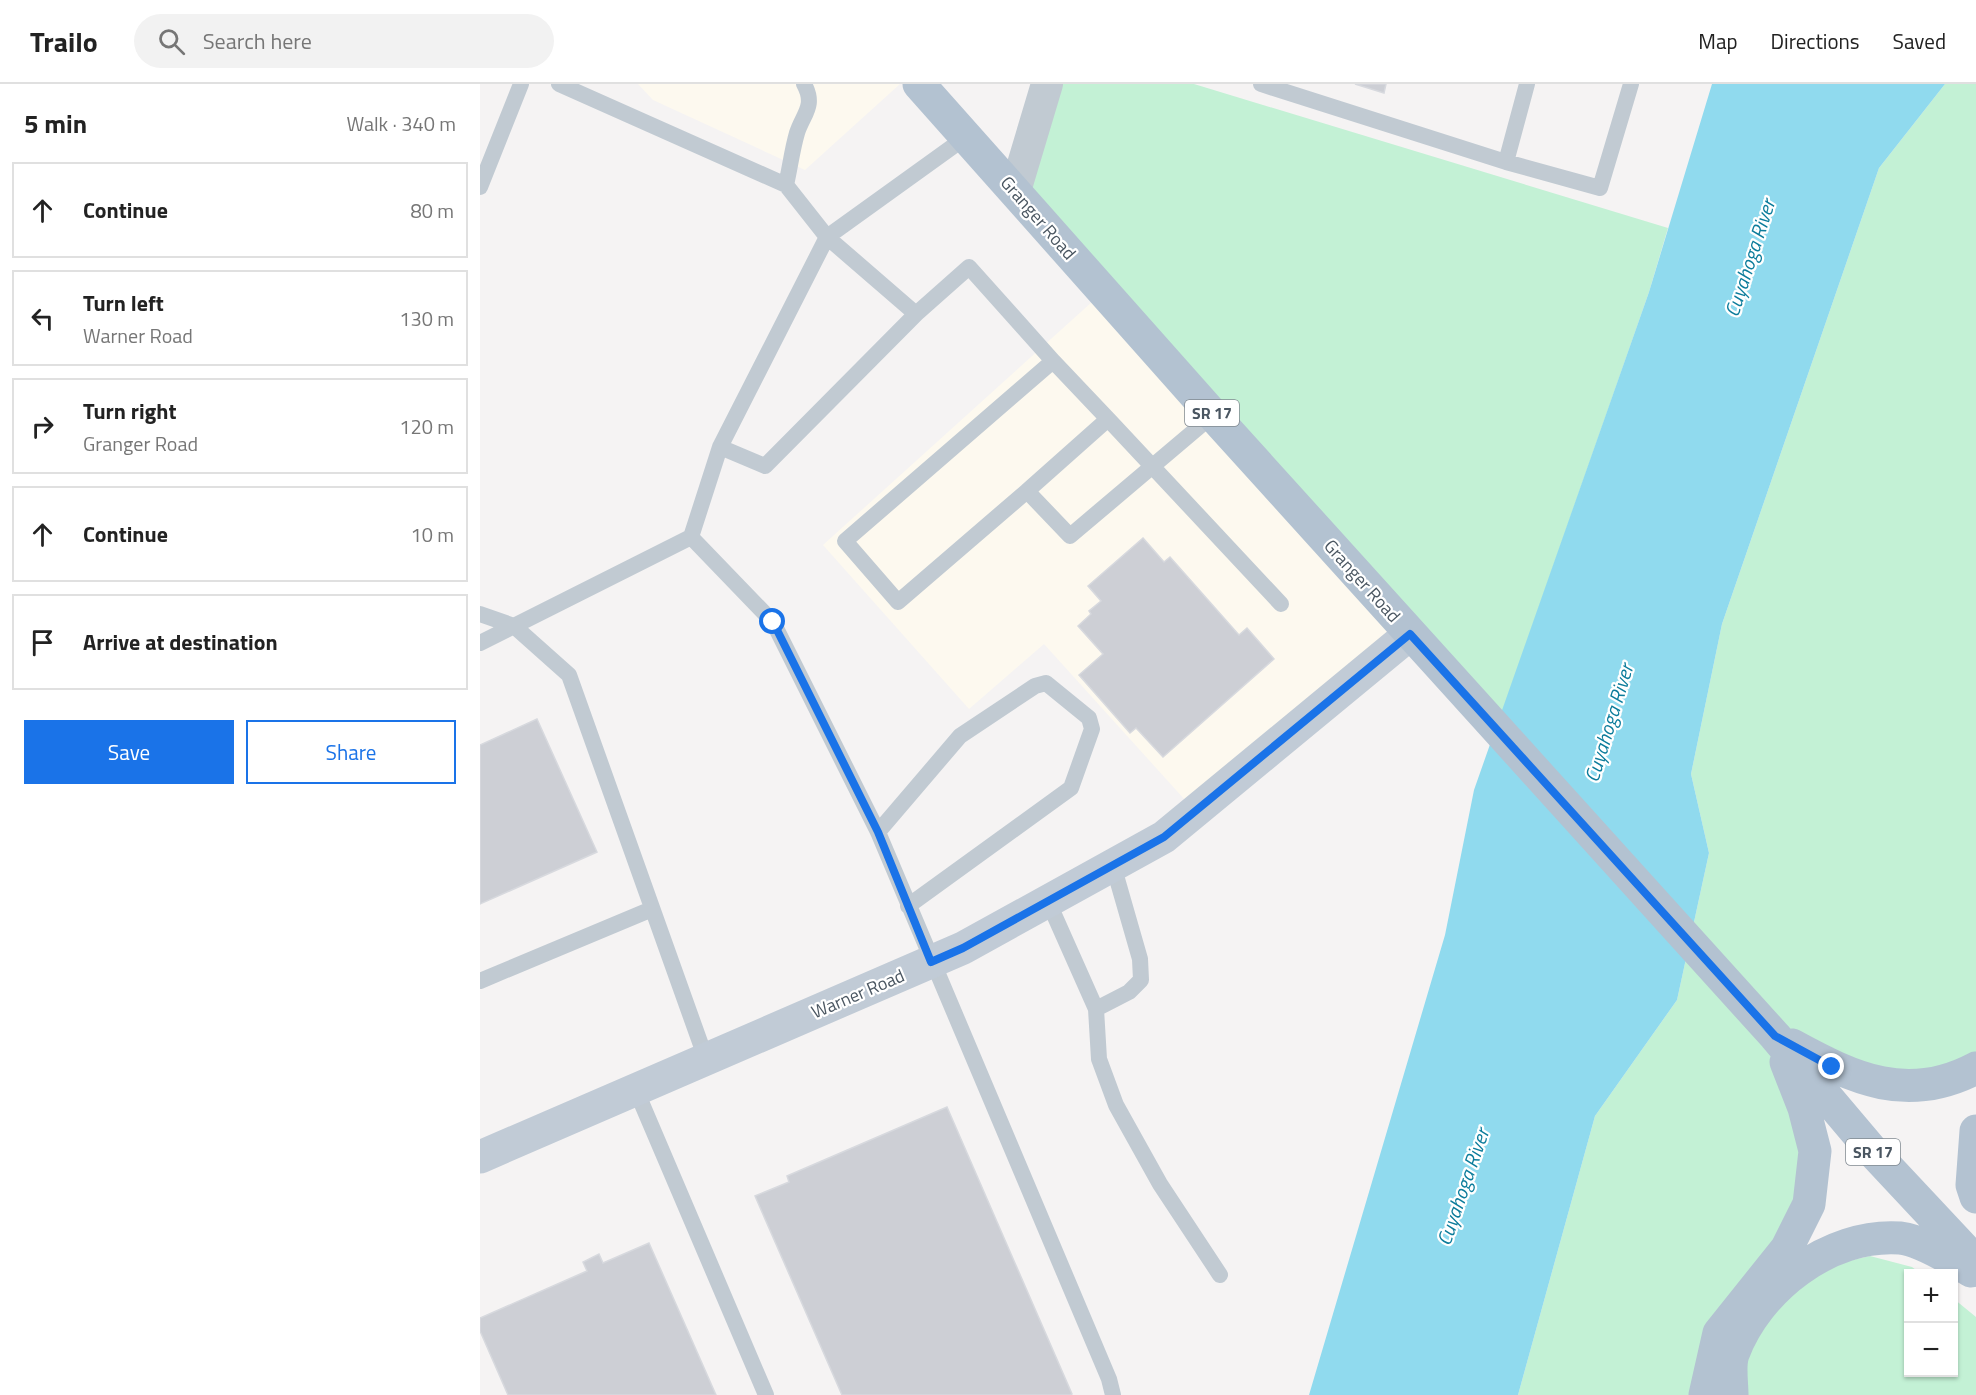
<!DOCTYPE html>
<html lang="en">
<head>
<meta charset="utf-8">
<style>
  body { margin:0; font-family:"Titillium Web",sans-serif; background:#f2f2f2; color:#222 }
  .controls { position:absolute; right:18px; bottom:18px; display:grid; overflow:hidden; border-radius:0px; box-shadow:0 2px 4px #0004 }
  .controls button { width:54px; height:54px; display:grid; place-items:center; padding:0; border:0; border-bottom:2px solid #e0e0e0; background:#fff; color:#222; font:30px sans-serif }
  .stop { position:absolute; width:18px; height:18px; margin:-14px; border:4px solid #1a73e8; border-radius:50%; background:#fff }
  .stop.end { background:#1a73e8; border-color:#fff; box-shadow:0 2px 6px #0008 }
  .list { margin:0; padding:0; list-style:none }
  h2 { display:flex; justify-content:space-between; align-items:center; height:78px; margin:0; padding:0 24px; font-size:26px }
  h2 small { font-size:20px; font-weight:400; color:#767676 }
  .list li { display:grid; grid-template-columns:39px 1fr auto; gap:18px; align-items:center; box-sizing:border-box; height:96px; margin:0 12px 12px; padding:0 12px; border:2px solid #e0e0e0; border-radius:0px }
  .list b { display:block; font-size:22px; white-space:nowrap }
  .list p { margin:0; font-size:20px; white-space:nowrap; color:#767676 }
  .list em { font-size:20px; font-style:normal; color:#767676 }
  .actions { display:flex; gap:12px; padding:18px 24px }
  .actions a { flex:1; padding:14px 0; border:2px solid #1a73e8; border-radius:0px; text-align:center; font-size:21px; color:#1a73e8 }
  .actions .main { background:#1a73e8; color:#fff }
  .icon { flex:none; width:33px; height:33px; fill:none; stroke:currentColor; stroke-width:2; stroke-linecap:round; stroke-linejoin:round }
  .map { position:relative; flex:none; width:1496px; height:1311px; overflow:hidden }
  header { display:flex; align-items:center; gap:36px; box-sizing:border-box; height:84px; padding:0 30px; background:#fff; border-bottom:2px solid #e0e0e0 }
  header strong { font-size:28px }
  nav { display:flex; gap:33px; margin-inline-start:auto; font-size:21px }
  .search { width:420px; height:54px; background:#f2f2f2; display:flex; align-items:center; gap:15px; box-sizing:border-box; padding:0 21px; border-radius:33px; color:#767676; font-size:22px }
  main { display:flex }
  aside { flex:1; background:#fff }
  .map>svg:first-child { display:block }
  .commercial { fill:#fdf9ef }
  .green { fill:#c3f1d5 }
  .water { fill:#90daee }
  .building { fill:#cdcfd5; stroke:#d7d9de; stroke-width:1.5 }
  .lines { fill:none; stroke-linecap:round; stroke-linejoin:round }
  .lane { stroke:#c1cad2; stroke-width:16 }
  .street { stroke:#c1cad2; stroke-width:32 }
  .secondary { stroke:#c1cbd6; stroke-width:33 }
  .primary { stroke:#b3c2d1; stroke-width:33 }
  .route { stroke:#1a73e8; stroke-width:8 }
  .labels { text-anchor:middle; stroke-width:4.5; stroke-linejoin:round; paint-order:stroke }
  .shield { fill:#fff; stroke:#808990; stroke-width:1.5 }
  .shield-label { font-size:16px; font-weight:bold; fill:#4a5661 }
  .street-label { font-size:18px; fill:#4a5661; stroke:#fff }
  .water-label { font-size:20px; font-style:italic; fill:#0c7c9b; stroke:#fff }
</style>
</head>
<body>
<header>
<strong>Trailo</strong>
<div class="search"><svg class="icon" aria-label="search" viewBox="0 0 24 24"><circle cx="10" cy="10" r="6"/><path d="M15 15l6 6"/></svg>Search here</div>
<nav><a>Map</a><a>Directions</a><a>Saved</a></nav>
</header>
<main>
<aside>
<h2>5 min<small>Walk · 340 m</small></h2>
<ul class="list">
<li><svg class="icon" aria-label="ahead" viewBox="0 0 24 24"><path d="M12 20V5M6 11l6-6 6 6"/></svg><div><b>Continue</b></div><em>80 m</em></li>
<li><svg class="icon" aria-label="left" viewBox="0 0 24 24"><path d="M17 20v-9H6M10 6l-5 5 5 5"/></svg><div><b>Turn left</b><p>Warner Road</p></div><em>130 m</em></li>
<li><svg class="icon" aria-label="right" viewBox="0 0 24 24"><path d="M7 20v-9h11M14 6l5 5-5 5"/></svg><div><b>Turn right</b><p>Granger Road</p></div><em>120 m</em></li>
<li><svg class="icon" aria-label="ahead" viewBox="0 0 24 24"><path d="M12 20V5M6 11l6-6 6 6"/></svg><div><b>Continue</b></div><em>10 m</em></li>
<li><svg class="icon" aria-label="arrive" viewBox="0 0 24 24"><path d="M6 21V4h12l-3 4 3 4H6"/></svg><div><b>Arrive at destination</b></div></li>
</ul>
<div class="actions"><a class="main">Save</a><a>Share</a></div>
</aside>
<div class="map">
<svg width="1496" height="1311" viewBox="0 0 1496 1311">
  <rect width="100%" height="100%" fill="#f5f3f3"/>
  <path class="commercial" d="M158,0H420L325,86L173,16Z
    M623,208L930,550L715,727L564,560L489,625L343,461Z"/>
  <path class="green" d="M567,0H714L1188,144L1169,208L1017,643L535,107Z
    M1465,0H1496V984L1479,993L1352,983L1335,1067L1225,1311H1038L1115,1032L1197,916L1229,769L1211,690L1242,540L1399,84Z
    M1390,1172L1432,1183L1440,1189L1428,1190V1288H1474V1215L1496,1233V1311H1258L1279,1233L1355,1180Z"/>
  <path class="water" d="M1232,0H1465L1399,84L1242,540L1211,690L1229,769L1197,916L1115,1032L1038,1311H829L965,851L994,706L1169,208Z"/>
  <path class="building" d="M875,0H906L904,9Z
    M663,454L684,478L690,473L759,551L767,544L794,575L683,673L656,644L650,649L599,591L623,570L598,542L611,530L609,527L621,517L608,502Z
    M57,635L117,768L0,820V661Z
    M467,1023L592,1310L590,1311H362L275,1112L309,1098L307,1092Z
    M169,1159L236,1311H28L0,1247V1234L107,1187L103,1178L119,1170L123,1179Z"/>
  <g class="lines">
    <path class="lane" d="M79,0L306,101
      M324,0C336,22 323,30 317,49C312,66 310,84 306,101L347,153L486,53
      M781,0L1026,78
      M1047,0L1026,78L1120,104L1151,0
      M0,103L41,0
      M573,277L489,183L436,230L347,153L240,363L211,453L293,538L398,748L629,1295L633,1311
      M733,331L590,452L547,407L628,335L801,520
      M240,363L285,382L436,230
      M547,407L418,518L365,457L573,277L628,335
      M0,530L34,542L89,591L226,975
      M0,559L211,453
      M398,748L480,652L555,602L566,599L609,634L612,645L591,704L428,822
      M568,817L616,925L619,975L636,1021L680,1100L740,1191
      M0,897L172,825
      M616,925L649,908L661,896L660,875L633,781
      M156,1006L286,1311"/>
    <path class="street" d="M535,107L567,0"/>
    <path class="secondary" d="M0,1073L483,864L684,753L930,550"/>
    <path class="primary" d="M439,0L733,331L1295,952L1394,1069L1496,1178
      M1312,961C1374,995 1428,1020 1496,984
      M1496,1047L1492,1101L1496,1113
      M1225,1311L1239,1249L1307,1164L1329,1120L1335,1067L1324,1024L1306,978
      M1252,1311C1252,1299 1249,1281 1253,1270C1277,1205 1349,1149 1420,1154C1441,1156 1473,1176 1491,1187"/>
  </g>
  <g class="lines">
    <path class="route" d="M293,538L398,748L451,878L483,864L684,753L930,550L1295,952L1352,983"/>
  </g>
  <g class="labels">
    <g class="shield">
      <rect x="705" y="316" width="54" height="26" rx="4.5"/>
      <rect x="1366" y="1055" width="54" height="26" rx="4.5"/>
    </g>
    <g class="shield-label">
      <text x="732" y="335">SR 17</text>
      <text x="1393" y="1074">SR 17</text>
    </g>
    <g class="street-label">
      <text transform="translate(558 134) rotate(49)" y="6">Granger Road</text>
      <text transform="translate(882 497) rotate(48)" y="6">Granger Road</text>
      <text transform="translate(378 910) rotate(-23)" y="6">Warner Road</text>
    </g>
    <g class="water-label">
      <text transform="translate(1270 174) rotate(-72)" y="7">Cuyahoga River</text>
      <text transform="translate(1129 639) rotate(-73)" y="7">Cuyahoga River</text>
      <text transform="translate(983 1103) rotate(-71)" y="7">Cuyahoga River</text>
    </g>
  </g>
</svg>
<div class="controls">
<button>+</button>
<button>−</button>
</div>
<div class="stop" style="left:293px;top:538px"></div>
<div class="stop end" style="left:1352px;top:983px"></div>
</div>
</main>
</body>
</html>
